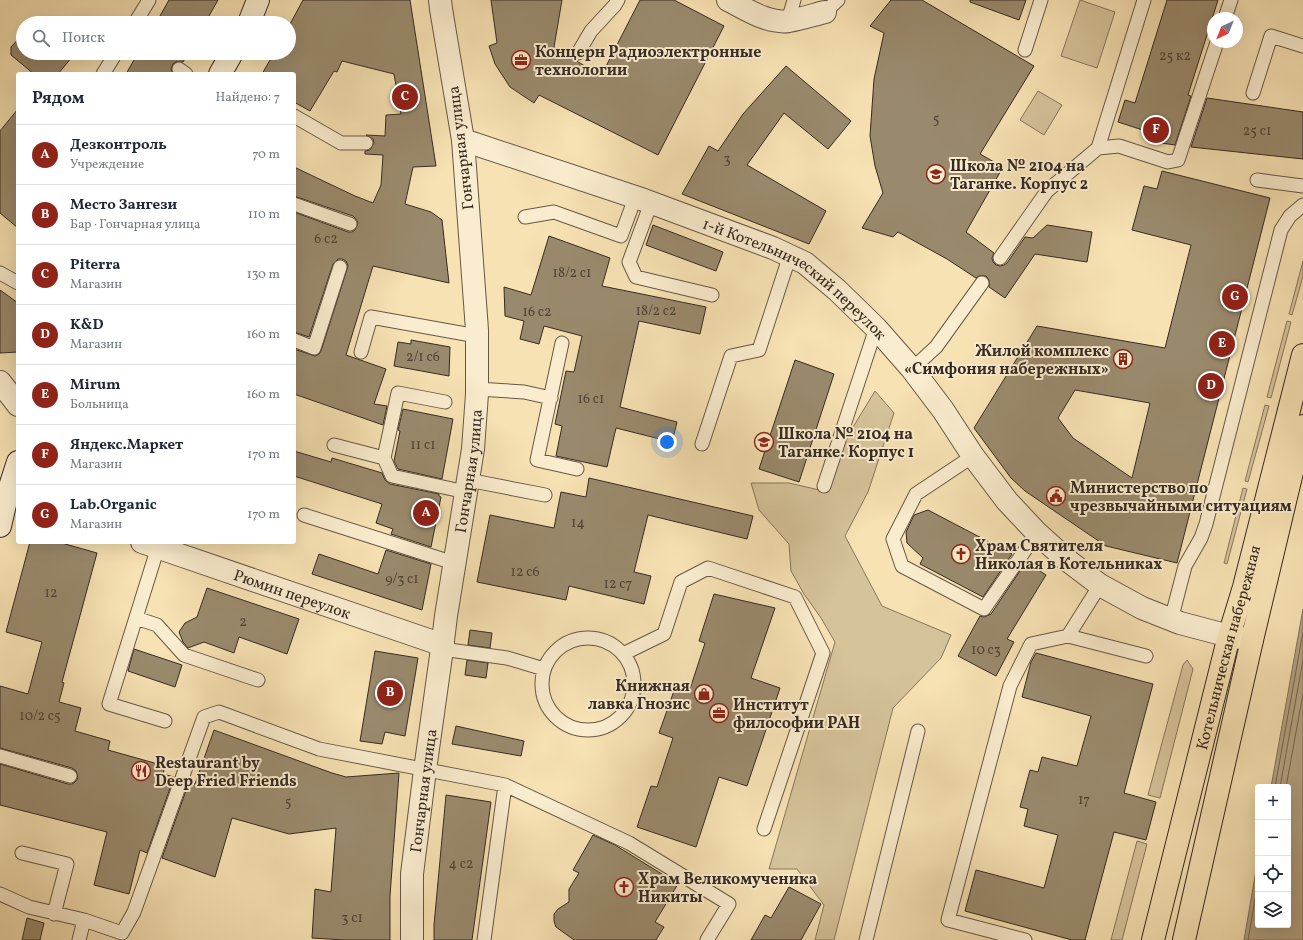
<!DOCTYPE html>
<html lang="ru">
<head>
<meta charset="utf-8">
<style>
  body { margin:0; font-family:Vollkorn,serif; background:#f6f6f7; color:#1f2937 }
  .controls { position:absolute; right:12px; bottom:12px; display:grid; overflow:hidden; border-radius:4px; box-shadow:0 4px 16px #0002 }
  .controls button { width:36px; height:36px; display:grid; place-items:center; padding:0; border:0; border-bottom:1px solid #e0e1e3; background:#fff; color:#1f2937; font:20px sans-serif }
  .compass { position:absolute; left:1207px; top:12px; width:36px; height:36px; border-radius:50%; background:#fff; box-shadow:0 4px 16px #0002; rotate:223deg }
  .you { position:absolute; left:667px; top:442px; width:14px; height:14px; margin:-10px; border:3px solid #fff; border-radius:50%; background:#1a73e8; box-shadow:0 0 0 6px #1a73e833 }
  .badge { display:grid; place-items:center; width:26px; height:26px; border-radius:50%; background:#8f2418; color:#fff; font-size:13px; font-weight:700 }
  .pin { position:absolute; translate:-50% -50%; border:2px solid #fff; box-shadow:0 1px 4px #0006 }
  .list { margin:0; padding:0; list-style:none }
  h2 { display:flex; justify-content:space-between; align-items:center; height:52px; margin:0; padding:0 16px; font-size:17px }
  h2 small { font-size:13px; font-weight:400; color:#747a83 }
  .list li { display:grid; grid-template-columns:26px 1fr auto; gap:12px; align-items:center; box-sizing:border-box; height:60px; padding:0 16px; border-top:1px solid #e0e1e3 }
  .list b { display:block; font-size:15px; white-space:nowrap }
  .list p { margin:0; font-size:13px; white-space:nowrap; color:#747a83 }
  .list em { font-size:13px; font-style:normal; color:#747a83 }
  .icon { flex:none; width:22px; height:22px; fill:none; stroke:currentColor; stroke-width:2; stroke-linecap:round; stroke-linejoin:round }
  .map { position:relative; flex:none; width:1303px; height:940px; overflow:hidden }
  .search { position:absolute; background:#fff; box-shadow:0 4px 16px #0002; left:16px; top:16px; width:280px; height:44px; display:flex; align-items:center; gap:10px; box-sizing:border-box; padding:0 14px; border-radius:22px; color:#747a83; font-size:15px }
  .panel { position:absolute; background:#fff; box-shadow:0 4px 16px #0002; left:16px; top:72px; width:280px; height:472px; border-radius:4px }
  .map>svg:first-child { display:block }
  .green { fill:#d6c39a; stroke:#86765e }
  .water { fill:#b5a382; stroke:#82735c }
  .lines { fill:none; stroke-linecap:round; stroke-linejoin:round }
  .shore { stroke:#766652; stroke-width:1 }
  .building { fill:#9a8a6d; stroke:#362a22; fill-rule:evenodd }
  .service-casing { stroke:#665846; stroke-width:15 }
  .minor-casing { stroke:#665846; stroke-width:24 }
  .secondary-casing { stroke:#362a22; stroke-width:24 }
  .primary-casing { stroke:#362a22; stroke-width:24 }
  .service { stroke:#faecce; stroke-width:13 }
  .minor { stroke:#faecce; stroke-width:22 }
  .secondary { stroke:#faecce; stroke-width:22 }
  .primary { stroke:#f7e2b3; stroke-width:22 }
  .labels { text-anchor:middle; stroke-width:4; stroke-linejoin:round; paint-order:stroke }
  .number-label { font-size:14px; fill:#4f4235 }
  .poi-label { font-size:16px; font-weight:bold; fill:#362a22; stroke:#faecce; text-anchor:start }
  .street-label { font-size:16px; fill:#362a22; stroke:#faecce }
</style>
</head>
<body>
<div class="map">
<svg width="1303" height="940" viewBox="0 0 1303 940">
  <rect width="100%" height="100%" fill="#f7e2b3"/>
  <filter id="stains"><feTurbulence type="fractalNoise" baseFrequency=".005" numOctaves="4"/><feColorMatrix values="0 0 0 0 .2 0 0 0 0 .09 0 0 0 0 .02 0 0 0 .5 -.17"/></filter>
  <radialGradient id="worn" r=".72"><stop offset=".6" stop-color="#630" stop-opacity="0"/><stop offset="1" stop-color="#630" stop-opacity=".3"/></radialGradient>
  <path class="green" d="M1080,0L1115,12L1097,68L1061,56Z
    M1038,91L1062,105L1044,135L1020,120Z
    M1303,261V276L1292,315L1289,314Z
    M1287,321L1291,322L1271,398L1267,397Z
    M875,391L894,413L868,492L845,536L882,606L951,635L941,658L893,708L834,940H815L824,905L797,869H769L835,642L821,618L804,594L791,571L789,544L759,510L751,483H789L828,492L847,437Z
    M1265,405L1269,406L1248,482L1245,481Z
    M1243,488L1247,489L1227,564L1224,563Z
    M1187,660L1193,669L1160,798L1148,795L1183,665Z
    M1137,841L1147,844L1122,940H1111Z"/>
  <path class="water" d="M1303,609V940H1244L1258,859V925H1288V787H1271Z"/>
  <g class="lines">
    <path class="shore" d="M1275,787L1303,632
      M1280,787L1303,660
      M1286,787L1303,694
      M1248,940L1258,882"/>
  </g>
  <path class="building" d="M169,0H218L205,23H156Z
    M303,0H410L436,166L413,167L405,204L431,212L442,220L449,283L373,266L346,355L386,369L374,404L387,406L383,425L294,394V349L315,356L319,354L321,351L348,266L346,261L342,259H338L333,264L309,337L294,332V212L348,232H352L355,230L358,223L356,219L353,216L294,196V167L355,196L373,203L381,185L383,155L365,154V151L370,150L374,143L373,139L366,135L385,136L386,115L401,114L394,74L342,61L337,72L334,71L310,111L294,102V74H262L274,53H289V26Z
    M491,0H562L554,47L601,76L640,0H674L724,26L658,155L539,95L534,103L510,87L495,64L489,46L497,43Z
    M891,0H922L1034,66L980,154L1003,167L966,232L994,253L992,258L993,262L996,265L1000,266L1004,265L1007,263L1025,237L1033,238L1047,225L1092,232L1087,262L1035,254L1005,298L989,287V280L986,276H979L976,278L947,259L898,232L893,237L862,228L883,193L875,166L870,136L874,79L884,33L870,26Z
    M970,0H1026L1019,20L970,2Z
    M1167,0H1218L1188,95L1191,96L1175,145L1161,143L1150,140L1152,133L1118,122L1125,100L1135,103Z
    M23,34V53H68L72,57L58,74H34L11,55V47Z
    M138,53H188L183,62H176L173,64L171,69L173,74H126Z
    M786,66L851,121L828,149L784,113L747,165L826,211L809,244L682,194L709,146L718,151L743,114Z
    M1207,98L1303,112V159L1191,147Z
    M18,109V228L0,213V131Z
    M1162,171L1270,198L1177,563L1106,546L1025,491L1011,478L974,428L1037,326L1165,348L1191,245L1132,230L1144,186L1157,189ZM1075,390L1150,403L1132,478L1073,438L1058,418Z
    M653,225L723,252L716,271L646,245Z
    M549,236L610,258L602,286L706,307L700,334L639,321L620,407L677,422L672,442L616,428L607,467L556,456L562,426L555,424L566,371L574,372L582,336L544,326L539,344L520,339L524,321L505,316L504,287L531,295Z
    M0,290L18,303V352L0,353Z
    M411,340L450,347L449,376L394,366L398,342L411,344Z
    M795,360L834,374L799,482L759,469Z
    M403,409L453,419L442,479L398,469L394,461L400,431L398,430Z
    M294,451L331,462L332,458L382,473L385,480L390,484L439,494V496L441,497L431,547L391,534L393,529L376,523L382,504L294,476Z
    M589,478L753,516L747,539L648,515L634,572L651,576L644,604L569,586L566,600L477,582L490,515L554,528L561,492L586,497Z
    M928,510L1012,554L983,597L920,564L923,558L907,543L906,532L914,515Z
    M30,542H58L97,553L62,682L64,683L59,702L81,708L75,731L110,741L108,750L165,766L163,774L174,777L147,853L140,850L129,894L94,885L107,832L0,805V764L68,784H72L75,782L78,778L76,771L72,768L0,748V686L28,694L42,642L6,632Z
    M386,550L431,564L422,610L312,574L319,554L378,574Z
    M1026,562L1046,575L1007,639L1014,642L996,676L958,656L980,616L984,617L991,614Z
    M207,588L299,619L287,654L239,637L234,653L204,642L188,648L183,642L179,632L185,623L197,617Z
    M714,594L775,608L751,678L780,688L747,786L719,777L696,847L637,827L651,786L657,787L673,738L659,733L675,688L689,692L705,643L699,641Z
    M470,630L492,633L490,648L468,645Z
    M134,649L182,665L175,687L128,671Z
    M375,651L418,658L405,736L385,732L382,744L360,741Z
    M1036,653L1153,684L1124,793L1156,802L1146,840L1114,832L1085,940H1072L965,911L976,870L1044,888L1058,835L1024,826L1028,809L1020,807L1030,770L1038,772L1042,757L1077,766L1091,716L1022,697L1031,662Z
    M467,660L488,663L486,678L465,675Z
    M456,726L524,741L521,756L452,744Z
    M214,730L332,773L346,777L399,773L390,896V940H344L312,938L315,889L331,892L336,828L289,834L232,818L215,877L162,858L189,782L195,784Z
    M446,795L491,802L472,940H434V925Z
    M593,835L615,845L678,884L655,922L664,927L656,940H574L556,927L554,921V914L558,909L569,902V889L579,873L573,870Z
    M789,887L821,904L801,940H751L765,915L771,918Z
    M27,918L44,923L40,940H22Z"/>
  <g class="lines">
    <g class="service-casing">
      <path id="service" d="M825,12L838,0
        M1225,18L1231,0
        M788,21L794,0
        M135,23L149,0
        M1025,50L1041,0
        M578,53L591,31L615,5L618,0
        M179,69L186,74
        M103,74L116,53
        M1253,93L1271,36L1303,46
        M294,116L341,143H366
        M1098,148L1119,146L1168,162L1178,160L1217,42
        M1257,180L1303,186
        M651,203L629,262L636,277L712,295
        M294,204L350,224
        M525,217L554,212L621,236L635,198
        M1000,258L1047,191L1098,148L1144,0
        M0,273L18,283
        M294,340L314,348L340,267
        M562,343L537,460L577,469
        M361,352L371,317L477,336
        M912,369L936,347L982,283
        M477,389L524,392L551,398
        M445,402L398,393L384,458L392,476L466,492
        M702,444L731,356L759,350L790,255
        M334,445L384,458
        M973,456L916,494L893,539L902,566L984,609L1037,533
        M468,480L545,495
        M824,486L876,328
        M304,515L454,563
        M158,547L109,704L165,721
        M136,618L157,625L184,655L258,680
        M1171,620L1185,566L1201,538L1206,524L1281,230L1290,216L1303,205
        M1068,636L1146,656
        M542 684a46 46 0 1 1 92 0a46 46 0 1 1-92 0Z
        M442,649L507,658L544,669
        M623,654L664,634L681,582L708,568L795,597L823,653L764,829
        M0,756L70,776
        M505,785L629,843L729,904L707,940
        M22,853L67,864L54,914
        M0,894L29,907L84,920L122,933L134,912L204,717L219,712L319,749L505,785L484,940
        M79,940L84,920
        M866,940L918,731
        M1025,940L948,920L1010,686L1031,644L1068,636L1100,585"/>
    </g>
    <g class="minor-casing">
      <g id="minor">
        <path d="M728,0C746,9 768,24 789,21C801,19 813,15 825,12"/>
        <path id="s1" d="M463,140L644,200L773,248L805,263L837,290L876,328L912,369L943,410L973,456L1007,501L1037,533L1067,560L1100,585L1142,608L1180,623L1229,636L1252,640"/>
        <path d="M0,382L18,405"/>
        <path id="s2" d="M142,542L443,645"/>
        <path id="s3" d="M412,940V874L425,770L442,649L446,616L473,449L477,394V330L463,140L441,9L440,0"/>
      </g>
    </g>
    <g class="secondary-casing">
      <path id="secondary" d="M249,23L258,0
        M220,74L232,53
        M0,526L7,496L18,462"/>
    </g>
    <g class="primary-casing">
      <g id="primary">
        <path id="s4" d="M1153,940L1229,636L1244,587L1303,355"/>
        <path d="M1184,940L1252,640L1303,426"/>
      </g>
    </g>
    <use href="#service" class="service"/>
    <use href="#minor" class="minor"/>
    <use href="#secondary" class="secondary"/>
    <use href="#primary" class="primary"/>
  </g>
  <defs>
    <g id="office-ring" transform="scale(1)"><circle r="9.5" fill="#faecce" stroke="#8f2418" stroke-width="1.5"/><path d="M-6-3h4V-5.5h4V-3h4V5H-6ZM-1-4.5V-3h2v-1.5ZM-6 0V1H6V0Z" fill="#8f2418"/></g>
    <g id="school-ring" transform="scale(1)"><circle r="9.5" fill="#faecce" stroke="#8f2418" stroke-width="1.5"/><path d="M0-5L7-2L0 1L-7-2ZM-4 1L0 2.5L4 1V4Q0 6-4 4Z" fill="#8f2418"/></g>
    <g id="building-ring" transform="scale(1)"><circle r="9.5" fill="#faecce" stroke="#8f2418" stroke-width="1.5"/><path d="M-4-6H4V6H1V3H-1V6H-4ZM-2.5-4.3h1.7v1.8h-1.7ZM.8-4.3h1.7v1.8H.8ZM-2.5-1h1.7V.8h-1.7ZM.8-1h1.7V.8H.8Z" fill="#8f2418"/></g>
    <g id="civic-ring" transform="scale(1)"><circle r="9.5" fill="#faecce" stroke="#8f2418" stroke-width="1.5"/><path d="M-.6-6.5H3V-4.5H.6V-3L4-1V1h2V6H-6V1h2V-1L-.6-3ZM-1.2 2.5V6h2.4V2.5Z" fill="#8f2418"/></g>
    <g id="church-ring" transform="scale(1)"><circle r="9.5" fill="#faecce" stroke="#8f2418" stroke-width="1.5"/><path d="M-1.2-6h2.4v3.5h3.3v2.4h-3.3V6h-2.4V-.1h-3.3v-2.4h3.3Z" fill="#8f2418"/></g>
    <g id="shop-ring" transform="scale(1)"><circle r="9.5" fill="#faecce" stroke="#8f2418" stroke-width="1.5"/><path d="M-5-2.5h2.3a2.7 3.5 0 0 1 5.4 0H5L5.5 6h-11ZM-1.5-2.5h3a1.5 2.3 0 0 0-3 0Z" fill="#8f2418"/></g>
    <g id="restaurant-ring" transform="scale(1)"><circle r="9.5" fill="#faecce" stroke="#8f2418" stroke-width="1.5"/><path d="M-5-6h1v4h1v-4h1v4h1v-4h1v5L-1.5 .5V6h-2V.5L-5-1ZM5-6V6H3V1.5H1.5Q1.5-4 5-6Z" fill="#8f2418"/></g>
  </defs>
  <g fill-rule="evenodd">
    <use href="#office-ring" x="521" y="60"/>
    <use href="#school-ring" x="936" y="174"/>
    <use href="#building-ring" x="1123" y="359"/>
    <use href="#school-ring" x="764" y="442"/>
    <use href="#civic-ring" x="1056" y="496"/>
    <use href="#church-ring" x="961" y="554"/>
    <use href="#shop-ring" x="704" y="694"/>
    <use href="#office-ring" x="719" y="713"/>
    <use href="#restaurant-ring" x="141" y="771"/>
    <use href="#church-ring" x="624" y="887"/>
  </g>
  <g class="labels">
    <g class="number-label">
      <text x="1175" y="60">25 к2</text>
      <text x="936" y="123">5</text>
      <text x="1257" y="135">25 с1</text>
      <text x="727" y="163">3</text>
      <text x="326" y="243">6 с2</text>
      <text x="572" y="277">18/2 с1</text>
      <text x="656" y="315">18/2 с2</text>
      <text x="537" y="316">16 с2</text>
      <text x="423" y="361">2/1 с6</text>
      <text x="591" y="403">16 с1</text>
      <text x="423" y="449">11 с1</text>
      <text x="578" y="527">14</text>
      <text x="525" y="576">12 с6</text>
      <text x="402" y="583">9/3 с1</text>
      <text x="618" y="588">12 с7</text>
      <text x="51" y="597">12</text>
      <text x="243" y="626">2</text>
      <text x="986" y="654">10 с3</text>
      <text x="40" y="720">10/2 с5</text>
      <text x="1084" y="804">17</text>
      <text x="288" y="806">5</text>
      <text x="461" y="868">4 с2</text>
      <text x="352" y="922">3 с1</text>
    </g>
    <g class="poi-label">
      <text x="535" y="57">Концерн Радиоэлектронные<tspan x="535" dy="18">технологии</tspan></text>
      <text x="950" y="171">Школа № 2104 на<tspan x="950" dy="18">Таганке. Корпус 2</tspan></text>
      <text x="1109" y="356" text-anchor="end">Жилой комплекс<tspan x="1109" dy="18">«Симфония набережных»</tspan></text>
      <text x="778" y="439">Школа № 2104 на<tspan x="778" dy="18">Таганке. Корпус 1</tspan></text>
      <text x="1070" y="493">Министерство по<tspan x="1070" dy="18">чрезвычайными ситуациям</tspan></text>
      <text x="975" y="551">Храм Святителя<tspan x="975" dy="18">Николая в Котельниках</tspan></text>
      <text x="690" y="691" text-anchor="end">Книжная<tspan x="690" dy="18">лавка Гнозис</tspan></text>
      <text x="733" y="710">Институт<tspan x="733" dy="18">философии РАН</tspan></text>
      <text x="155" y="768">Restaurant by<tspan x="155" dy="18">Deep Fried Friends</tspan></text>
      <text x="638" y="884">Храм Великомученика<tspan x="638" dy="18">Никиты</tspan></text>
    </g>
    <g class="street-label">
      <text transform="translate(460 148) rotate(-97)" y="6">Гончарная улица</text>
      <text dy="6" stroke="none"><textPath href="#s1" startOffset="363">1-й Котельнический переулок</textPath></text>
      <text dy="6" stroke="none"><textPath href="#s3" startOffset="473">Гончарная улица</textPath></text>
      <text dy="6" stroke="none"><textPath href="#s2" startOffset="159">Рюмин переулок</textPath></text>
      <text dy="6" stroke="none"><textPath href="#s4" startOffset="302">Котельническая набережная</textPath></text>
      <text dy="6" stroke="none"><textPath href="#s3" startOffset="150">Гончарная улица</textPath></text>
    </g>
  </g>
  <rect width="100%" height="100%" filter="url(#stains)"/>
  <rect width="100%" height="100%" fill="url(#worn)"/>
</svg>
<div class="controls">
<button>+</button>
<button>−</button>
<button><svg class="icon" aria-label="locate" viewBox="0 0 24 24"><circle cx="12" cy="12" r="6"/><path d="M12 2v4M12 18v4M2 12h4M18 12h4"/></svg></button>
<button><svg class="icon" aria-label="layers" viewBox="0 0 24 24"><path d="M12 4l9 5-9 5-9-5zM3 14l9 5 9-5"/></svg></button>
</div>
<svg class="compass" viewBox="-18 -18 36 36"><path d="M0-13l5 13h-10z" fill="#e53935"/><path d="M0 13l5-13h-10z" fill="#747a83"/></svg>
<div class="you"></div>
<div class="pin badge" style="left:426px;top:513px">A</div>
<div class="pin badge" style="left:390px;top:693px">B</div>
<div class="pin badge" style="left:405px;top:97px">C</div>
<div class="pin badge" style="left:1211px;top:386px">D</div>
<div class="pin badge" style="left:1222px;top:344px">E</div>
<div class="pin badge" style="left:1156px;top:130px">F</div>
<div class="pin badge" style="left:1235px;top:297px">G</div>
<div class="search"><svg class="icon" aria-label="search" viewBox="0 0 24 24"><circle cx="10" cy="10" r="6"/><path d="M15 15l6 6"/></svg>Поиск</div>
<section class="panel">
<h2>Рядом<small>Найдено: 7</small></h2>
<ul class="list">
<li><span class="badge">A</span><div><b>Дезконтроль</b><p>Учреждение</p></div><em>70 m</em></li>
<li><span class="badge">B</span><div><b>Место Зангези</b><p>Бар · Гончарная улица</p></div><em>110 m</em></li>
<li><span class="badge">C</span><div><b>Piterra</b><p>Магазин</p></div><em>130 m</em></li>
<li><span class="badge">D</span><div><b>K&amp;D</b><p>Магазин</p></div><em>160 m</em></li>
<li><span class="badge">E</span><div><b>Mirum</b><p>Больница</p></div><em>160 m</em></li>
<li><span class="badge">F</span><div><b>Яндекс.Маркет</b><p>Магазин</p></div><em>170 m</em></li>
<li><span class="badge">G</span><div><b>Lab.Organic</b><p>Магазин</p></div><em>170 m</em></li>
</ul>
</section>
</div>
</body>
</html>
